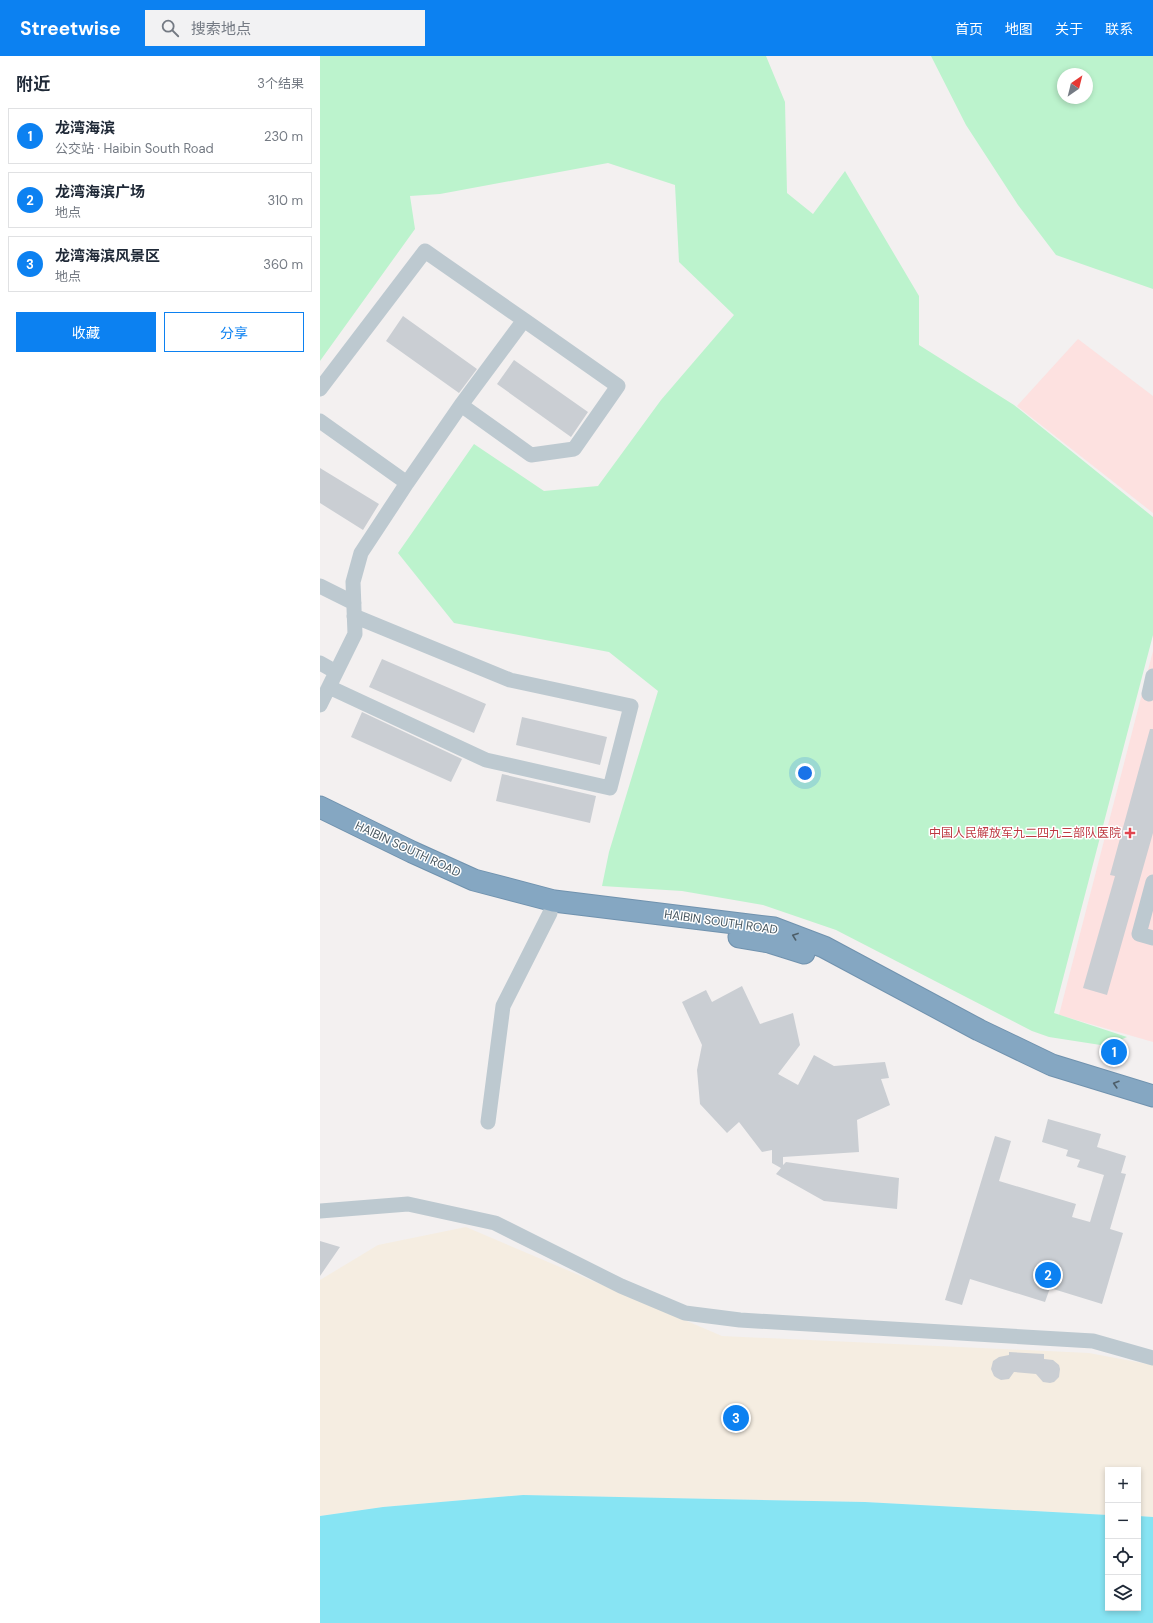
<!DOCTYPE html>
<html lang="zh">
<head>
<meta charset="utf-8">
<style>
  body { margin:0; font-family:"DM Sans","Noto Sans SC",sans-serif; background:#f2f2f3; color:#1f2937 }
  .controls { position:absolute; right:12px; bottom:12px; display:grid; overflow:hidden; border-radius:0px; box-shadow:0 2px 6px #0003 }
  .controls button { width:36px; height:36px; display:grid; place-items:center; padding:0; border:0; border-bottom:1px solid #e0e1e3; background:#fff; color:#1f2937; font:20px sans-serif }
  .compass { position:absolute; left:737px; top:12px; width:36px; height:36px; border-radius:50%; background:#fff; box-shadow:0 2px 6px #0003; rotate:35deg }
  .you { position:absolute; left:485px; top:717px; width:14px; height:14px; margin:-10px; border:3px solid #fff; border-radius:50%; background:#1a73e8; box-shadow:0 0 0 6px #1a73e833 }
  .badge { display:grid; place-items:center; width:26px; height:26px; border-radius:50%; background:#0c81f1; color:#fff; font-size:13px; font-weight:700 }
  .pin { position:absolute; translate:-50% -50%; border:2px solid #fff; box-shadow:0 1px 4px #0006 }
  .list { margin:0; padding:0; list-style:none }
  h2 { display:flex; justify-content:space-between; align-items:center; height:52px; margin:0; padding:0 16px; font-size:17px }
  h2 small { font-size:13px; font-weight:400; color:#747a83 }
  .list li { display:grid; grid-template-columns:26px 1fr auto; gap:12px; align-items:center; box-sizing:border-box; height:56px; margin:0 8px 8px; padding:0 8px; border:1px solid #e0e1e3; border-radius:0px }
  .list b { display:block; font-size:15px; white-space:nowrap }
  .list p { margin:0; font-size:13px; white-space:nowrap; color:#747a83 }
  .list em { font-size:13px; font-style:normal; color:#747a83 }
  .actions { display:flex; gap:8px; padding:12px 16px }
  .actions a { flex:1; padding:9px 0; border:1px solid #0c81f1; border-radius:0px; text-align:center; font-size:14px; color:#0c81f1 }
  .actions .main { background:#0c81f1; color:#fff }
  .icon { flex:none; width:22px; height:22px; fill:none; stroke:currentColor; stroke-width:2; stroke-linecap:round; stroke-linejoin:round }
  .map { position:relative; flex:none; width:833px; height:1567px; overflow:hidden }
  header { display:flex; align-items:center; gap:24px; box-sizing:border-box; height:56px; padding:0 20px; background:#0c81f1; color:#fff }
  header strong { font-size:19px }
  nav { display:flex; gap:22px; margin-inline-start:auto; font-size:14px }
  .search { width:280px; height:36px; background:#f2f2f3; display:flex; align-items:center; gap:10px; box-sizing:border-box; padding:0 14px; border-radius:0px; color:#747a83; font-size:15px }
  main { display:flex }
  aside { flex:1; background:#fff }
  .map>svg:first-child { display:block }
  .medical { fill:#fde1e0 }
  .green { fill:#bcf3cd; fill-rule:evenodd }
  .sand { fill:#f5ede1 }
  .water { fill:#87e4f3 }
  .building { fill:#caced3 }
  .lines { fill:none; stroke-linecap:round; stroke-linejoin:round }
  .highway-casing { stroke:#7092ae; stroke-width:23 }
  .minor { stroke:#bdc9d0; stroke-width:15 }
  .highway { stroke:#85a7c2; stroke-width:21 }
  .oneway { stroke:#4d5e69 }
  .health-dot { fill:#e0444e; stroke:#fff; stroke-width:1.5 }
  .labels { text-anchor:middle; stroke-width:3; stroke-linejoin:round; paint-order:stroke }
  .health-label { font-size:12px; fill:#be3a42; stroke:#fff; text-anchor:end }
  .street-label { font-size:12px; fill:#47565f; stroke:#fff }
</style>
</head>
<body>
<header>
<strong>Streetwise</strong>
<div class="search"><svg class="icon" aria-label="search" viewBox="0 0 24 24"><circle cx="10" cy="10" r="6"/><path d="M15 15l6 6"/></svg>搜索地点</div>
<nav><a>首页</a><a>地图</a><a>关于</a><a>联系</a></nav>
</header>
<main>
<aside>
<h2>附近<small>3个结果</small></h2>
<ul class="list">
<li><span class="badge">1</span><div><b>龙湾海滨</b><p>公交站 · Haibin South Road</p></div><em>230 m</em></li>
<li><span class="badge">2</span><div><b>龙湾海滨广场</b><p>地点</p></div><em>310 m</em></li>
<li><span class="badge">3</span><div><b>龙湾海滨风景区</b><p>地点</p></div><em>360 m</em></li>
</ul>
<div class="actions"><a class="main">收藏</a><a>分享</a></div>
</aside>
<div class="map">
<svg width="833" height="1567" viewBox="0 0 833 1567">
  <rect width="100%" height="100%" fill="#f3f0f0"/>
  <path class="medical" d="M758,283L833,340V457L697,350Z
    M833,595V986L739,959Z"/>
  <path class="green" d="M0,0H446L465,46L467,137L493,158L525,115L599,240V289L694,349L833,461V579L734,957L807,981L787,990L729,981L712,975L516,874L443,849L362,835L282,830L289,796L338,635L289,596L134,567L78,497L154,388L224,435L278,430L341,344L414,259L359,206L355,129L288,107L120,138L90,140L95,173L0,305Z
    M611,0H833V233L736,199L698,149L646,69ZM743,18H767V42H743Z"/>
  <path class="sand" d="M146,1171L402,1280L769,1297L833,1309V1461L818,1460V1414H788V1459L545,1446L203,1439L63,1451L0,1460V1224L58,1189Z"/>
  <path class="water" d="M203,1439L545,1446L788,1459V1552H818V1460L833,1461V1567H0V1460L63,1451Z"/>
  <path class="building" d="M83,260L157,313L139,337L66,285Z
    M194,304L268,356L251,381L177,328Z
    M0,412L59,448L43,474L0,447Z
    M62,603L166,648L154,677L49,631Z
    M42,656L142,703L131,726L31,681Z
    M202,661L287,681L280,709L196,689Z
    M830,673H833V777L787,939L763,932L795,820L790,819Z
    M182,718L276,740L270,767L176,745Z
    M422,930L440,968L473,957L480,989L458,1018L478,1029L494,999L514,1010L565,1006L569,1022L561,1023L570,1049L537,1064L539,1096L463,1101V1109L466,1106L579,1122L577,1153L504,1145L456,1118L461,1112L452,1107V1094L442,1096L419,1066L407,1077L380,1048L377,1014L382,989L362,946L386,934L392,946Z
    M728,1063L781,1078L777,1091L806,1100L801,1117L806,1118L790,1173L803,1177L782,1248L730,1232L725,1246L650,1223L642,1249L625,1244L675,1080L691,1085L679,1125L756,1148L752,1161L770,1166L784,1119L757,1111L760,1104L746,1100L748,1094L722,1086Z
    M0,1185L20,1191L0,1220Z
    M689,1296L724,1298V1303L733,1304L739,1309L740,1313L739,1321L734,1326L730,1327L723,1326L716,1318L694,1316L689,1323L681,1324L677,1322L674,1320L671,1313L673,1305L679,1301L689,1299Z"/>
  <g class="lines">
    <g class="highway-casing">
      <path id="highway" d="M0,751L92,796L154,824L234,845L454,872L504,891L659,974L732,1009L833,1040
        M419,881L449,886L484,897"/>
    </g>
    <path class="minor" d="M0,333L105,195L204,264L141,349L87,427L41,497L33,526L35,578L0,649
      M141,349L211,399L254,393L298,330L204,264
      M0,365L87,427
      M0,530L34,547
      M0,607L16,616
      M9,631L166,704L290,732L311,650L190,624L34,560
      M829,638L833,620
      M833,826L819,878L833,882
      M168,1066L183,950L230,857
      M0,1155L88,1148L175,1167L301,1230L365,1257L420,1264L773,1285L833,1302"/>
    <use href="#highway" class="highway"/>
  </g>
  <defs><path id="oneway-chevron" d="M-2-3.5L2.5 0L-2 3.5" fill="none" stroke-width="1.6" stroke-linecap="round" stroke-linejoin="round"/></defs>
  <g class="oneway">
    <use href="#oneway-chevron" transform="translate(475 880) rotate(-160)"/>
    <use href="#oneway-chevron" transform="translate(796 1028) rotate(-163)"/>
  </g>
  <path class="health-dot" d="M808 771h4v4h4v4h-4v4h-4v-4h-4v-4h4z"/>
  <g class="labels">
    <g class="health-label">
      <text x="801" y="781">中国人民解放军九二四九三部队医院</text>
    </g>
    <g class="street-label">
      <text transform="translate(88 793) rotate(25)" y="4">HAIBIN SOUTH ROAD</text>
      <text transform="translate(401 866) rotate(8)" y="4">HAIBIN SOUTH ROAD</text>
    </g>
  </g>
</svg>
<div class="controls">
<button>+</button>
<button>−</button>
<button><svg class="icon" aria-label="locate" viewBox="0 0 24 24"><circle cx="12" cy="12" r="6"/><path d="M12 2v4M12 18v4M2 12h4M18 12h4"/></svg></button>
<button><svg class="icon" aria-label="layers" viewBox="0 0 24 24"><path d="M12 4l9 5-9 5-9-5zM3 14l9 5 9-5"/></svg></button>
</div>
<svg class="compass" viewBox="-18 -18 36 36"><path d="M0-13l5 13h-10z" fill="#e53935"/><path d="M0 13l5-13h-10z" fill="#747a83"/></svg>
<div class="you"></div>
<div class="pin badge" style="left:794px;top:996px">1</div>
<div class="pin badge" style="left:728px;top:1219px">2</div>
<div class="pin badge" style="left:416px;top:1362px">3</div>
</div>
</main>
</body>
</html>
